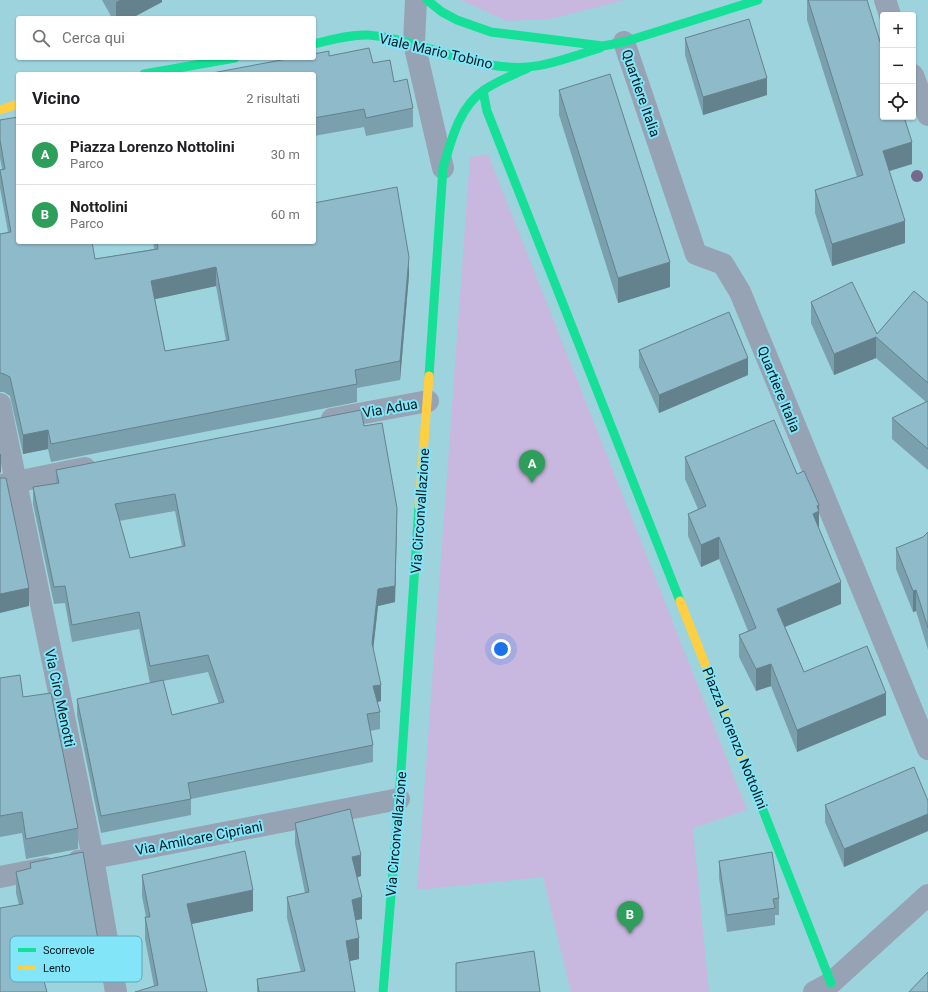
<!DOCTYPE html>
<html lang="it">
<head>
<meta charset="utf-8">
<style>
  body { margin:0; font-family:Roboto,sans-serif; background:#f6f6f6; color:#202124 }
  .controls { position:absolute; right:12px; top:12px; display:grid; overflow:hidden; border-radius:4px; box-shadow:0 1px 3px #0004 }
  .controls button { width:36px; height:36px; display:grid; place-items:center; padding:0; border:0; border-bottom:1px solid #e0e0e0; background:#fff; color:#202124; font:20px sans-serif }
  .you { position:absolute; left:501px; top:649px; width:14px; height:14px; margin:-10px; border:3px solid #fff; border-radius:50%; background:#1a73e8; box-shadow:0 0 0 6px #1a73e833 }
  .badge { display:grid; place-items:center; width:26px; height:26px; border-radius:50%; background:#375a62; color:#fff; font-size:13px; font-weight:700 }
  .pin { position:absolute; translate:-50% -33px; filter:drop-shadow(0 1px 2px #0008) }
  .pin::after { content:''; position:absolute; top:21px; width:14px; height:12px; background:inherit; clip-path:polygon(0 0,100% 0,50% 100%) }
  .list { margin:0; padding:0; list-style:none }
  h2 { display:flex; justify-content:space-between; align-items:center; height:52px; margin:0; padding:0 16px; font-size:17px }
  h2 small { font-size:13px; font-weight:400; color:#757577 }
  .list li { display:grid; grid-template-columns:26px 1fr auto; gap:12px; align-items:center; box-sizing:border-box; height:60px; padding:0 16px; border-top:1px solid #e0e0e0 }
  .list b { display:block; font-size:15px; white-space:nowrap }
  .list p { margin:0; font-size:13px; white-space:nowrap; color:#757577 }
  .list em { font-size:13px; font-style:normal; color:#757577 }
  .icon { flex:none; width:22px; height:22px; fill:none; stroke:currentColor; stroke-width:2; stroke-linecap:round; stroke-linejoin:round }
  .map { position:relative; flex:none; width:928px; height:992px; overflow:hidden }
  .search { position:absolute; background:#fff; box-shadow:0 1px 3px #0004; left:16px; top:16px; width:300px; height:44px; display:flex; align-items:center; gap:10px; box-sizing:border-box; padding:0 14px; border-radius:4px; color:#757577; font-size:15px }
  .panel { position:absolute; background:#fff; box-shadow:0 1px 3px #0004; left:16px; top:72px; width:300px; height:172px; border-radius:4px }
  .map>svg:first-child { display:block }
  .green { fill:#c8b8df }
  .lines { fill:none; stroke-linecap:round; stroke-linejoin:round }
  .street { stroke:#96a3b4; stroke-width:22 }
  .fast { stroke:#16e098; stroke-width:9 }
  .slow { stroke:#ffcf43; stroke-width:9 }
  .tree { fill:#74698e }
  .wall { fill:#7ba0ad; fill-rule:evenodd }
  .shaded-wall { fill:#64828d }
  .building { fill:#8fbac9; stroke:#64828d; fill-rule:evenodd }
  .labels { text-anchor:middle; stroke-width:4; stroke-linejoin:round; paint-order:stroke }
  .street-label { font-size:14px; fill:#00191f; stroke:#82e5f8 }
  .key { fill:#82e5f8; stroke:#5ba8b7; stroke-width:1 }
  .key-label { font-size:11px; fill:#00191f }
</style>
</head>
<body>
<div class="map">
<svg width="928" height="992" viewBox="0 0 928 992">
  <rect width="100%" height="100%" fill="#9dd3dd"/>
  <path class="green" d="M460,0H625L550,19L507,21Z
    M488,154L747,810L693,828L709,992H571L543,877L417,890L470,157Z"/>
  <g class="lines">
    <path class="street" d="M416,0L414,43L443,168
      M885,0L890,15
      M624,42L696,254L723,264L740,292L928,749
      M913,75L928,115
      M0,404L93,858L116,992
      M332,419L428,401
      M1,485L85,468
      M78,861L399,799
      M0,877L46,868
      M814,992L831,983L928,895"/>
    <path class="fast" d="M427,0L442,12L457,20L491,32L603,46L624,42L758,0
      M314,44C331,40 350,34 368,35C416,39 460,64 508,67C540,70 570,57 600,48
      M144,74L235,58
      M483,91L487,111L680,601
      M429,376L443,168C451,141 459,107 484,90C497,81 513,75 528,68
      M746,767L831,983
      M383,992L399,799L419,506"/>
    <path class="slow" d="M0,110L18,104
      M419,506L429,376
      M680,601L746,767"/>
  </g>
  <circle class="tree" cx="917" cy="176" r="6"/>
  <path class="wall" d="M102,0H162V2L132,18H112Z
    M807,0H867L912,164L889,171L905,243L832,266L815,213V190L857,177L807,20Z
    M685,38L767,95L703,115L685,55Z
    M329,56L373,63L394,82L413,108V127L366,136L364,127L314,136V74Z
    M559,90L670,287L618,303L559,115Z
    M0,120L95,259L154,249L153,242H314L409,275L400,380L357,388V402L51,462L48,449L23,454L10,396L4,392H0V234L8,232L0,188V170L2,169L0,158ZM216,286L226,341L165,351L155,299Z
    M811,302L877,334L928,303V470L892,439V418L926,402L876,358L834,375L811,323Z
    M639,350L748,375L659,413L639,367Z
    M364,426L397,525L395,602L378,606L373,649L381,701L377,702L380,712V729L370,731L373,745V762L191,799V815L101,833L77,715V699L150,683L139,629L72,642L65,603L54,604L33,504V487L56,483V470ZM175,511L182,546L130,558L119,521ZM208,672L219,704L172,715L163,681Z
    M685,457L797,474L819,505V529L841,604L785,627L804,672L886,715L797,752L771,686L756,691L739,657V635L748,631L719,559L701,567L688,536V514L698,509L685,479Z
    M928,532V650L916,611L913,612L896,569V548L923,537Z
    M0,678L23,697L78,828V849L26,859L22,833L0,837Z
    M928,801V831L844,867L825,822V805Z
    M295,823L361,876L357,877L362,919L355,920L359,959L349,961L355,992H257V979L301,972L287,918V897L305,893L295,844Z
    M719,861L779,898V915H775V925L727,932L719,878Z
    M30,863L98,940V962L42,973L19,905L16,893V872L30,868Z
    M142,875L253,911L191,924L207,992L154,986L145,939V917H146L142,896Z"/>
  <path class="shaded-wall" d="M120,0H162V2L132,18H116V2Z
    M767,78V95L703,115V97Z
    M912,142V164L883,173V151Z
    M905,221V243L832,266V244Z
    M409,257V275L400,380V361Z
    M670,262V287L618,303V278Z
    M216,267V286L151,300V281Z
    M876,337V358L834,375V354Z
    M748,358V375L659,413V395Z
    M48,430V449L23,454V435Z
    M0,454H1V472L0,473Z
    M819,505V533L813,514L817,506Z
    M397,508L395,602L378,606L372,660V643L378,589Z
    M719,537V559L701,567V545Z
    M841,582V604L777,630V609Z
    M29,588V606L0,613V594Z
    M916,590V611L913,612V591Z
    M771,664V686L756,691V669Z
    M381,685V701L373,703V686Z
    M886,693V715L797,752V730Z
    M928,814V831L844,867V849Z
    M361,855V876L352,879V857Z
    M253,890V911L187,925V904Z
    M362,897V919L352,921V900Z
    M359,938V959L346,962V941Z"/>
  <path class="building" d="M808,0H867L883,51V117H904L912,142L883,151L905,221L832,244L815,190L863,175Z
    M749,19L767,78L703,97L685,38Z
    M369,48L373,63L390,60L394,82L407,79L413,108L366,118L364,109L314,118V74H207L292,58H314V54L329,51V56Z
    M610,74L670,262L618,278L559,90Z
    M18,117V242H92L95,259L158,249L157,242H314V203L397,187L409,257L400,361L355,370L357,384L51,444L48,430L23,435L10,377L4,374L0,373V234L11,232L0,170L5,169L0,140V120ZM216,267L229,340L165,351L151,281Z
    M852,282L877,334L914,291L928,303V383L876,337L834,354L811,302Z
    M729,312L748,358L659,395L639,350Z
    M928,401V449L892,418Z
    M361,410L364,426L382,423L397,508L395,586L378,589L372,643L381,685L373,686L380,712L367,714L373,745L188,783L191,799L101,816L77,699L163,680L172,715L224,702L208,655L150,666L139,612L72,625L65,586L54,587L33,487L59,483L56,470ZM175,494L185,546L130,558L115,504Z
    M774,420L797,474L804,471L819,505L817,506L819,511L813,514L841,582L777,609L804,672L867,646L886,693L797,730L771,664L756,669L739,635L756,628L719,537L701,545L688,514L706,506L685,457Z
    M0,478H6L29,588L0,594Z
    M928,532V628L916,590L913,591L896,548L923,537Z
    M20,675L23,697L51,693L78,828L26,839L22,812L0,816V678Z
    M914,767L928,801V814L844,849L825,805Z
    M350,809L361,855L352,857L362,897L352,900L359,938L346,941L355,992H259L257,979L305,971L287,897L309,892L295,823Z
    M245,851L253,890L187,904L207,992H135L158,985L145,917H150L142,875Z
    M83,852L98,940L36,953L47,992H0V908L23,904L16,872L31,868L30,863Z
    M772,852L779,898L773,899L775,908L727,915L719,861Z
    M534,951L540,992H456V963Z
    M928,972V992H909Z"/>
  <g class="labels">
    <g class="street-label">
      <text transform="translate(436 51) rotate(13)" y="5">Viale Mario Tobino</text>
      <text transform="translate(641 93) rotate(71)" y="5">Quartiere Italia</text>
      <text transform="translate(779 389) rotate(68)" y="5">Quartiere Italia</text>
      <text transform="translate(390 408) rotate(-10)" y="5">Via Adua</text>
      <text transform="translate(420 511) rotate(-86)" y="5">Via Circonvallazione</text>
      <text transform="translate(60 698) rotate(78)" y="5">Via Ciro Menotti</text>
      <text transform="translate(735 738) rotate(68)" y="5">Piazza Lorenzo Nottolini</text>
      <text transform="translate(396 834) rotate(-85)" y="5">Via Circonvallazione</text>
      <text transform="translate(199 838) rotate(-11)" y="5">Via Amilcare Cipriani</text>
    </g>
  </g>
  <rect x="10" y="936" width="132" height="46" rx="6" class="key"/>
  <rect x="18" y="948" width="18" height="4" fill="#16e098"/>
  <rect x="18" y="966" width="18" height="4" fill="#ffcf43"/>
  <g class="key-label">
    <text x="43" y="954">Scorrevole</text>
    <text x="43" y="972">Lento</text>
  </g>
</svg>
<div class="controls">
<button>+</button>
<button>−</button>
<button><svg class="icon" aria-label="locate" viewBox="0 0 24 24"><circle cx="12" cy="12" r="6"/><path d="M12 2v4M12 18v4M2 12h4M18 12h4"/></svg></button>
</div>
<div class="you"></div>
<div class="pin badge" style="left:532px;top:483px;background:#2e9e5b">A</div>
<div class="pin badge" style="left:630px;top:934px;background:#2e9e5b">B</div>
<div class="search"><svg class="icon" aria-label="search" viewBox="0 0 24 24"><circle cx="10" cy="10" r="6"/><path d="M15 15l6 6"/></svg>Cerca qui</div>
<section class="panel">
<h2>Vicino<small>2 risultati</small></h2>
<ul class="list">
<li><span class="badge" style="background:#2e9e5b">A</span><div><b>Piazza Lorenzo Nottolini</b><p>Parco</p></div><em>30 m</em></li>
<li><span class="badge" style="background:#2e9e5b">B</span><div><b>Nottolini</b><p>Parco</p></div><em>60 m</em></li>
</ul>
</section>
</div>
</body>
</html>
